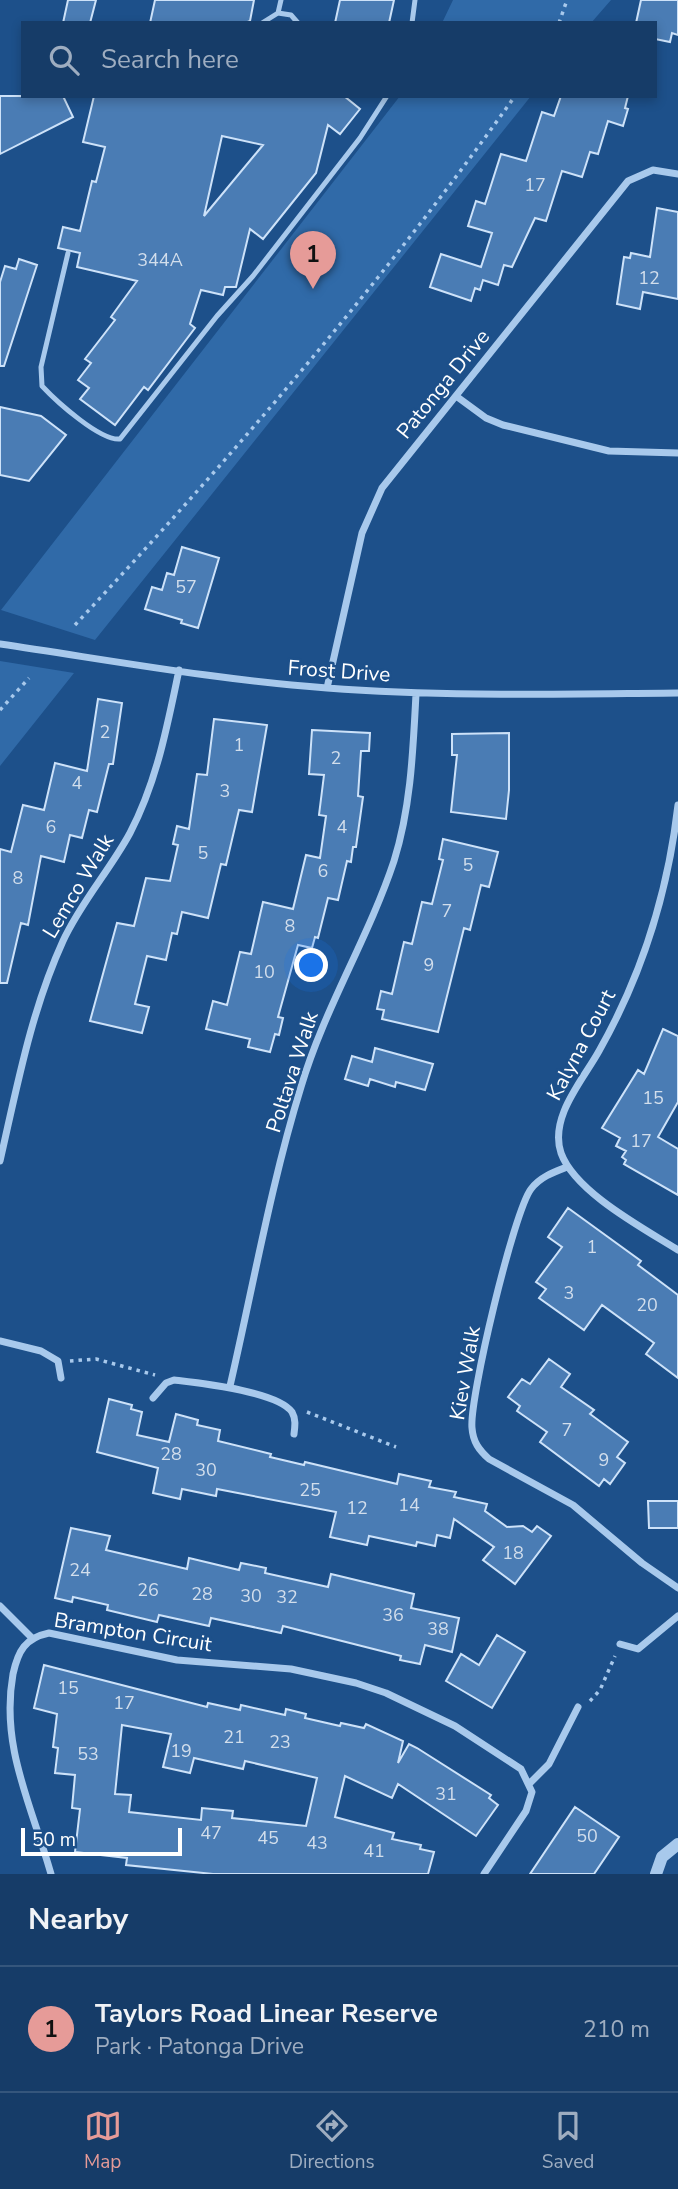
<!DOCTYPE html>
<html lang="en">
<head>
<meta charset="utf-8">
<style>
  body { margin:0; font-family:"Nunito Sans",sans-serif; background:#1f436e; color:#f1f3f6 }
  .scale { position:absolute; left:21px; bottom:18px; width:161px; box-sizing:border-box; padding-left:7px; border:4px solid #fff; border-top:0; font-size:19px; line-height:24px; white-space:nowrap; color:#fff; -webkit-text-stroke:5px #1d508a; paint-order:stroke }
  .you { position:absolute; left:312px; top:966px; width:24px; height:24px; margin:-18px; border:5px solid #fff; border-radius:50%; background:#1a73e8; box-shadow:0 0 0 10px #1a73e833 }
  .badge { display:grid; place-items:center; width:46px; height:46px; border-radius:50%; background:#e69b98; color:#111; font-size:23px; font-weight:700 }
  .pin { position:absolute; translate:-50% -58px; filter:drop-shadow(0 2px 4px #0008) }
  .pin::after { content:''; position:absolute; top:37px; width:24px; height:21px; background:inherit; clip-path:polygon(0 0,100% 0,50% 100%) }
  .list { margin:0; padding:0; list-style:none }
  h2 { display:flex; justify-content:space-between; align-items:center; height:91px; margin:0; padding:0 28px; font-size:30px }
  h2 small { font-size:23px; font-weight:400; color:#9eadc0 }
  .list li { display:grid; grid-template-columns:46px 1fr auto; gap:21px; align-items:center; box-sizing:border-box; height:126px; padding:0 28px; border-top:2px solid #35567c }
  .list b { display:block; font-size:26px; white-space:nowrap }
  .list p { margin:0; font-size:23px; white-space:nowrap; color:#9eadc0 }
  .list em { font-size:23px; font-style:normal; color:#9eadc0 }
  .icon { flex:none; width:38px; height:38px; fill:none; stroke:currentColor; stroke-width:2; stroke-linecap:round; stroke-linejoin:round }
  .map { position:relative; flex:none; width:678px; height:1874px; overflow:hidden }
  .search { position:absolute; background:#163c68; box-shadow:0 4px 10px #0003; left:21px; right:21px; top:21px; height:77px; display:flex; align-items:center; gap:18px; box-sizing:border-box; padding:0 24px; border-radius:0px; color:#9eadc0; font-size:26px }
  .sheet { height:217px; background:#163c68 }
  nav { display:flex; justify-content:space-around; align-items:center; box-sizing:border-box; height:98px; border-top:2px solid #35567c; background:#163c68; font-size:19px; color:#9eadc0 }
  nav a { display:grid; justify-items:center; gap:4px }
  nav .on { color:#e69b98 }
  .map>svg:first-child { display:block }
  .green { fill:#306aa8 }
  .building { fill:#4a7cb4; stroke:#cde2f9; stroke-width:2; fill-rule:evenodd }
  .lines { fill:none; stroke-linecap:round; stroke-linejoin:round }
  .path { stroke:#a8c9ec; stroke-width:3.5; stroke-dasharray:3.5 5; stroke-linecap:butt }
  .service { stroke:#a8c9ec; stroke-width:5 }
  .minor { stroke:#a8c9ec; stroke-width:7 }
  .tertiary { stroke:#a8c9ec; stroke-width:12 }
  .labels { text-anchor:middle; stroke-width:5; stroke-linejoin:round; paint-order:stroke }
  .number-label { font-size:18px; fill:#d2deec }
  .street-label { font-size:21px; fill:#fff; stroke:#1d508a }
</style>
</head>
<body>
<div class="map">
<svg width="678" height="1874" viewBox="0 0 678 1874">
  <rect width="100%" height="100%" fill="#1d508a"/>
  <path class="green" d="M453,0H611L591,23H442Z
    M400,96H531L95,640L1,610Z
    M0,661L74,673L0,766Z"/>
  <path class="building" d="M68,0H96L90,23H63Z
    M155,0H254L250,21L245,23H150Z
    M340,0H394L389,23H335Z
    M641,0H678V35L672,33L670,42L655,39V23H636Z
    M0,96H63L73,117L0,154Z
    M94,96H344L360,109L340,134L328,125L316,173L263,239L250,229L236,287H225L223,295L201,290L190,324L195,328L148,390L144,387L115,425L80,399L89,388L78,380L91,363L85,359L115,320L111,317L137,281L77,267L80,253L58,248L63,227L80,231L92,181L96,182L105,147L83,142ZM222,136L263,145L204,216Z
    M561,96H628L625,108L628,109L623,126L608,121L598,154L590,152L582,177L562,171L546,221L535,218L512,267L504,265L498,285L483,280L480,290L475,288L471,301L430,287L441,254L481,267L492,233L468,226L476,201L485,204L501,154L526,161L542,112L554,116Z
    M657,208L678,212V299L643,292L640,309L617,304L624,257L630,258L631,253L650,257Z
    M19,259L37,265L4,366H0V282L5,266L16,269Z
    M0,407L41,416L66,435L29,481L0,475Z
    M182,547L219,558L198,628L181,623L182,620L145,609L152,587L162,590L167,573L174,575Z
    M98,699L122,703L113,764H109L97,812L89,810L82,838L70,835L64,862L41,856L28,925L21,923L7,983H0V849L11,852L23,805L44,810L55,763L87,771Z
    M214,719L267,725L252,812L239,810L226,865L221,864L208,918L182,912L177,934L172,933L166,960L147,956L135,1004L149,1007L142,1033L90,1021L117,923L134,926L146,878L170,881L178,845L173,844L177,826L189,829L197,774L207,775Z
    M312,730L370,733L369,751H361L358,796L363,797L356,847H353L351,862L347,861L338,900L328,898L318,938L315,937L312,948L298,945L278,1017L283,1018L279,1035L275,1034L270,1052L248,1047L250,1039L206,1029L213,1001L227,1005L240,952L251,954L263,902L293,909L306,855L320,858L326,816L319,815L324,775L309,774Z
    M509,733V790L506,819L451,812L457,755H452V734Z
    M443,839L498,852L489,887L481,885L470,930L464,928L438,1032L382,1019L384,1010L377,1009L381,991L392,994L404,942L412,944L422,902L432,904L443,860L439,859Z
    M663,1029L678,1036V1102L658,1137L678,1149V1195L624,1164L626,1160L622,1157L626,1151L616,1146L620,1138L602,1128L638,1070L644,1074Z
    M375,1048L433,1064L425,1090L396,1082L395,1087L370,1079L368,1086L345,1079L352,1056L372,1062Z
    M568,1208L641,1261L638,1265L678,1295V1378L646,1354L654,1343L602,1305L584,1330L539,1298L546,1289L536,1282L562,1247L548,1237Z
    M549,1359L570,1374L561,1387L594,1410L590,1414L628,1442L617,1457L625,1463L610,1484L604,1479L599,1486L540,1442L547,1432L517,1411L520,1406L508,1397L522,1379L530,1384Z
    M109,1399L132,1405L131,1409L142,1412L137,1435L169,1442L176,1414L198,1420L197,1425L220,1430L218,1441L271,1454L270,1457L304,1465L305,1462L397,1484L399,1474L431,1481L429,1487L456,1492L454,1497L487,1504L485,1511L507,1527L523,1526L532,1532L537,1526L551,1536L515,1584L483,1560L494,1547L454,1519L450,1538L437,1535L435,1546L417,1542L416,1546L369,1536L367,1545L330,1537L336,1512L217,1489L216,1496L182,1489L180,1499L153,1493L158,1468L97,1452Z
    M648,1501H678V1528H649Z
    M71,1528L110,1536L106,1550L187,1569L189,1558L239,1570L241,1563L266,1568L265,1573L328,1587L331,1574L414,1594L411,1608L459,1618L452,1652L425,1645L420,1664L400,1660L401,1656L283,1626L281,1633L211,1618L209,1626L159,1615L157,1622L107,1610L108,1605L73,1597L72,1602L55,1598Z
    M497,1635L525,1652L492,1708L446,1681L461,1654L479,1665Z
    M44,1665L207,1707L208,1703L240,1710L241,1705L285,1715L286,1709L306,1714L305,1718L340,1726L341,1723L364,1728L366,1724L403,1741L398,1763L409,1744L417,1748L491,1795L489,1798L498,1805L476,1836L398,1784L392,1798L345,1776L335,1817L394,1833L392,1839L421,1845L420,1849L434,1852L428,1874H213L126,1865L127,1858L75,1852L80,1809L72,1808L75,1775L55,1773L58,1748L53,1747L57,1714L34,1708ZM122,1725L171,1734L163,1767L190,1773L194,1758L243,1769L245,1761L317,1778L306,1826L232,1818L233,1811L202,1808L201,1820L129,1812L131,1795L115,1794Z
    M575,1807L619,1837L594,1874H530Z"/>
  <g class="lines">
    <path class="path" d="M559,23L567,0
      M75,625C232,457 382,283 515,96
      M0,710L29,678
      M70,1361L96,1359L155,1375
      M307,1412L396,1447
      M590,1701L600,1690L615,1656"/>
    <path class="service" d="M278,13L281,0
      M262,23L278,13L291,15L298,23
      M412,23L415,0
      M68,253L41,367L42,386C56,401 100,441 120,439L217,316L253,276L360,138L387,96"/>
    <path class="minor" d="M456,396L486,418L503,425L609,451L678,453
      M0,644C109,660 217,680 327,688C444,697 561,694 678,693
      M327,688L362,533L382,488L628,181L653,170L678,174
      M678,805C668,892 642,975 599,1051C583,1080 549,1117 561,1153C575,1192 643,1228 678,1250
      M0,1161C17,1087 31,1011 63,941C81,902 110,870 130,833C157,781 167,727 179,670
      M567,1167C554,1172 540,1177 531,1189C514,1211 469,1399 472,1428C473,1442 479,1450 489,1459L573,1505L642,1563L678,1588
      M0,1341L41,1351L58,1361L61,1378
      M230,1386C253,1287 271,1184 301,1087C324,1009 368,939 394,861C411,807 413,750 416,694
      M153,1398L166,1383L174,1380C199,1383 277,1391 292,1412C296,1419 295,1426 294,1434
      M0,1606L32,1638
      M620,1644L638,1649L678,1616
      M530,1783L549,1764L578,1707
      M51,1874C32,1806 0,1747 13,1674C18,1651 25,1638 49,1633L177,1660L291,1669L356,1683L386,1693L455,1726L521,1769L532,1792L526,1811L484,1874"/>
    <path class="tertiary" d="M656,1874L662,1857L678,1844"/>
  </g>
  <g class="labels">
    <g class="number-label">
      <text x="535" y="191">17</text>
      <text x="160" y="266">344A</text>
      <text x="649" y="284">12</text>
      <text x="186" y="593">57</text>
      <text x="105" y="738">2</text>
      <text x="239" y="751">1</text>
      <text x="336" y="764">2</text>
      <text x="77" y="789">4</text>
      <text x="225" y="797">3</text>
      <text x="51" y="833">6</text>
      <text x="342" y="833">4</text>
      <text x="203" y="859">5</text>
      <text x="468" y="871">5</text>
      <text x="323" y="877">6</text>
      <text x="18" y="884">8</text>
      <text x="447" y="917">7</text>
      <text x="290" y="932">8</text>
      <text x="429" y="971">9</text>
      <text x="264" y="978">10</text>
      <text x="653" y="1104">15</text>
      <text x="641" y="1147">17</text>
      <text x="592" y="1253">1</text>
      <text x="569" y="1299">3</text>
      <text x="647" y="1311">20</text>
      <text x="567" y="1436">7</text>
      <text x="171" y="1460">28</text>
      <text x="604" y="1466">9</text>
      <text x="206" y="1476">30</text>
      <text x="310" y="1496">25</text>
      <text x="409" y="1511">14</text>
      <text x="357" y="1514">12</text>
      <text x="513" y="1559">18</text>
      <text x="80" y="1576">24</text>
      <text x="148" y="1596">26</text>
      <text x="202" y="1600">28</text>
      <text x="251" y="1602">30</text>
      <text x="287" y="1603">32</text>
      <text x="393" y="1621">36</text>
      <text x="438" y="1635">38</text>
      <text x="68" y="1694">15</text>
      <text x="124" y="1709">17</text>
      <text x="234" y="1743">21</text>
      <text x="280" y="1748">23</text>
      <text x="181" y="1757">19</text>
      <text x="88" y="1760">53</text>
      <text x="446" y="1800">31</text>
      <text x="211" y="1839">47</text>
      <text x="587" y="1842">50</text>
      <text x="268" y="1844">45</text>
      <text x="317" y="1849">43</text>
      <text x="374" y="1857">41</text>
    </g>
    <g class="street-label">
      <text transform="translate(443 384) rotate(-51)" y="7">Patonga Drive</text>
      <text transform="translate(339 671) rotate(4)" y="7">Frost Drive</text>
      <text transform="translate(78 886) rotate(-59)" y="7">Lemco Walk</text>
      <text transform="translate(581 1045) rotate(-62)" y="7">Kalyna Court</text>
      <text transform="translate(292 1072) rotate(-72)" y="7">Poltava Walk</text>
      <text transform="translate(465 1373) rotate(-80)" y="7">Kiev Walk</text>
      <text transform="translate(133 1632) rotate(9)" y="7">Brampton Circuit</text>
    </g>
  </g>
</svg>
<div class="scale">50 m</div>
<div class="you"></div>
<div class="pin badge" style="left:313px;top:289px">1</div>
<div class="search"><svg class="icon" aria-label="search" viewBox="0 0 24 24"><circle cx="10" cy="10" r="6"/><path d="M15 15l6 6"/></svg>Search here</div>
</div>
<section class="sheet">
<h2>Nearby<small></small></h2>
<ul class="list">
<li><span class="badge">1</span><div><b>Taylors Road Linear Reserve</b><p>Park · Patonga Drive</p></div><em>210 m</em></li>
</ul>
</section>
<nav>
<a class="on"><svg class="icon" aria-label="map" viewBox="0 0 24 24"><path d="M3 6l6-2 6 2 6-2v14l-6 2-6-2-6 2zM9 4v14M15 6v14"/></svg>Map</a>
<a><svg class="icon" aria-label="directions" viewBox="0 0 24 24"><path d="M12 3l9 9-9 9-9-9zM9 14v-3h6M13 9l2 2-2 2"/></svg>Directions</a>
<a><svg class="icon" aria-label="saved" viewBox="0 0 24 24"><path d="M7 4h10v16l-5-4-5 4z"/></svg>Saved</a>
</nav>
</body>
</html>
